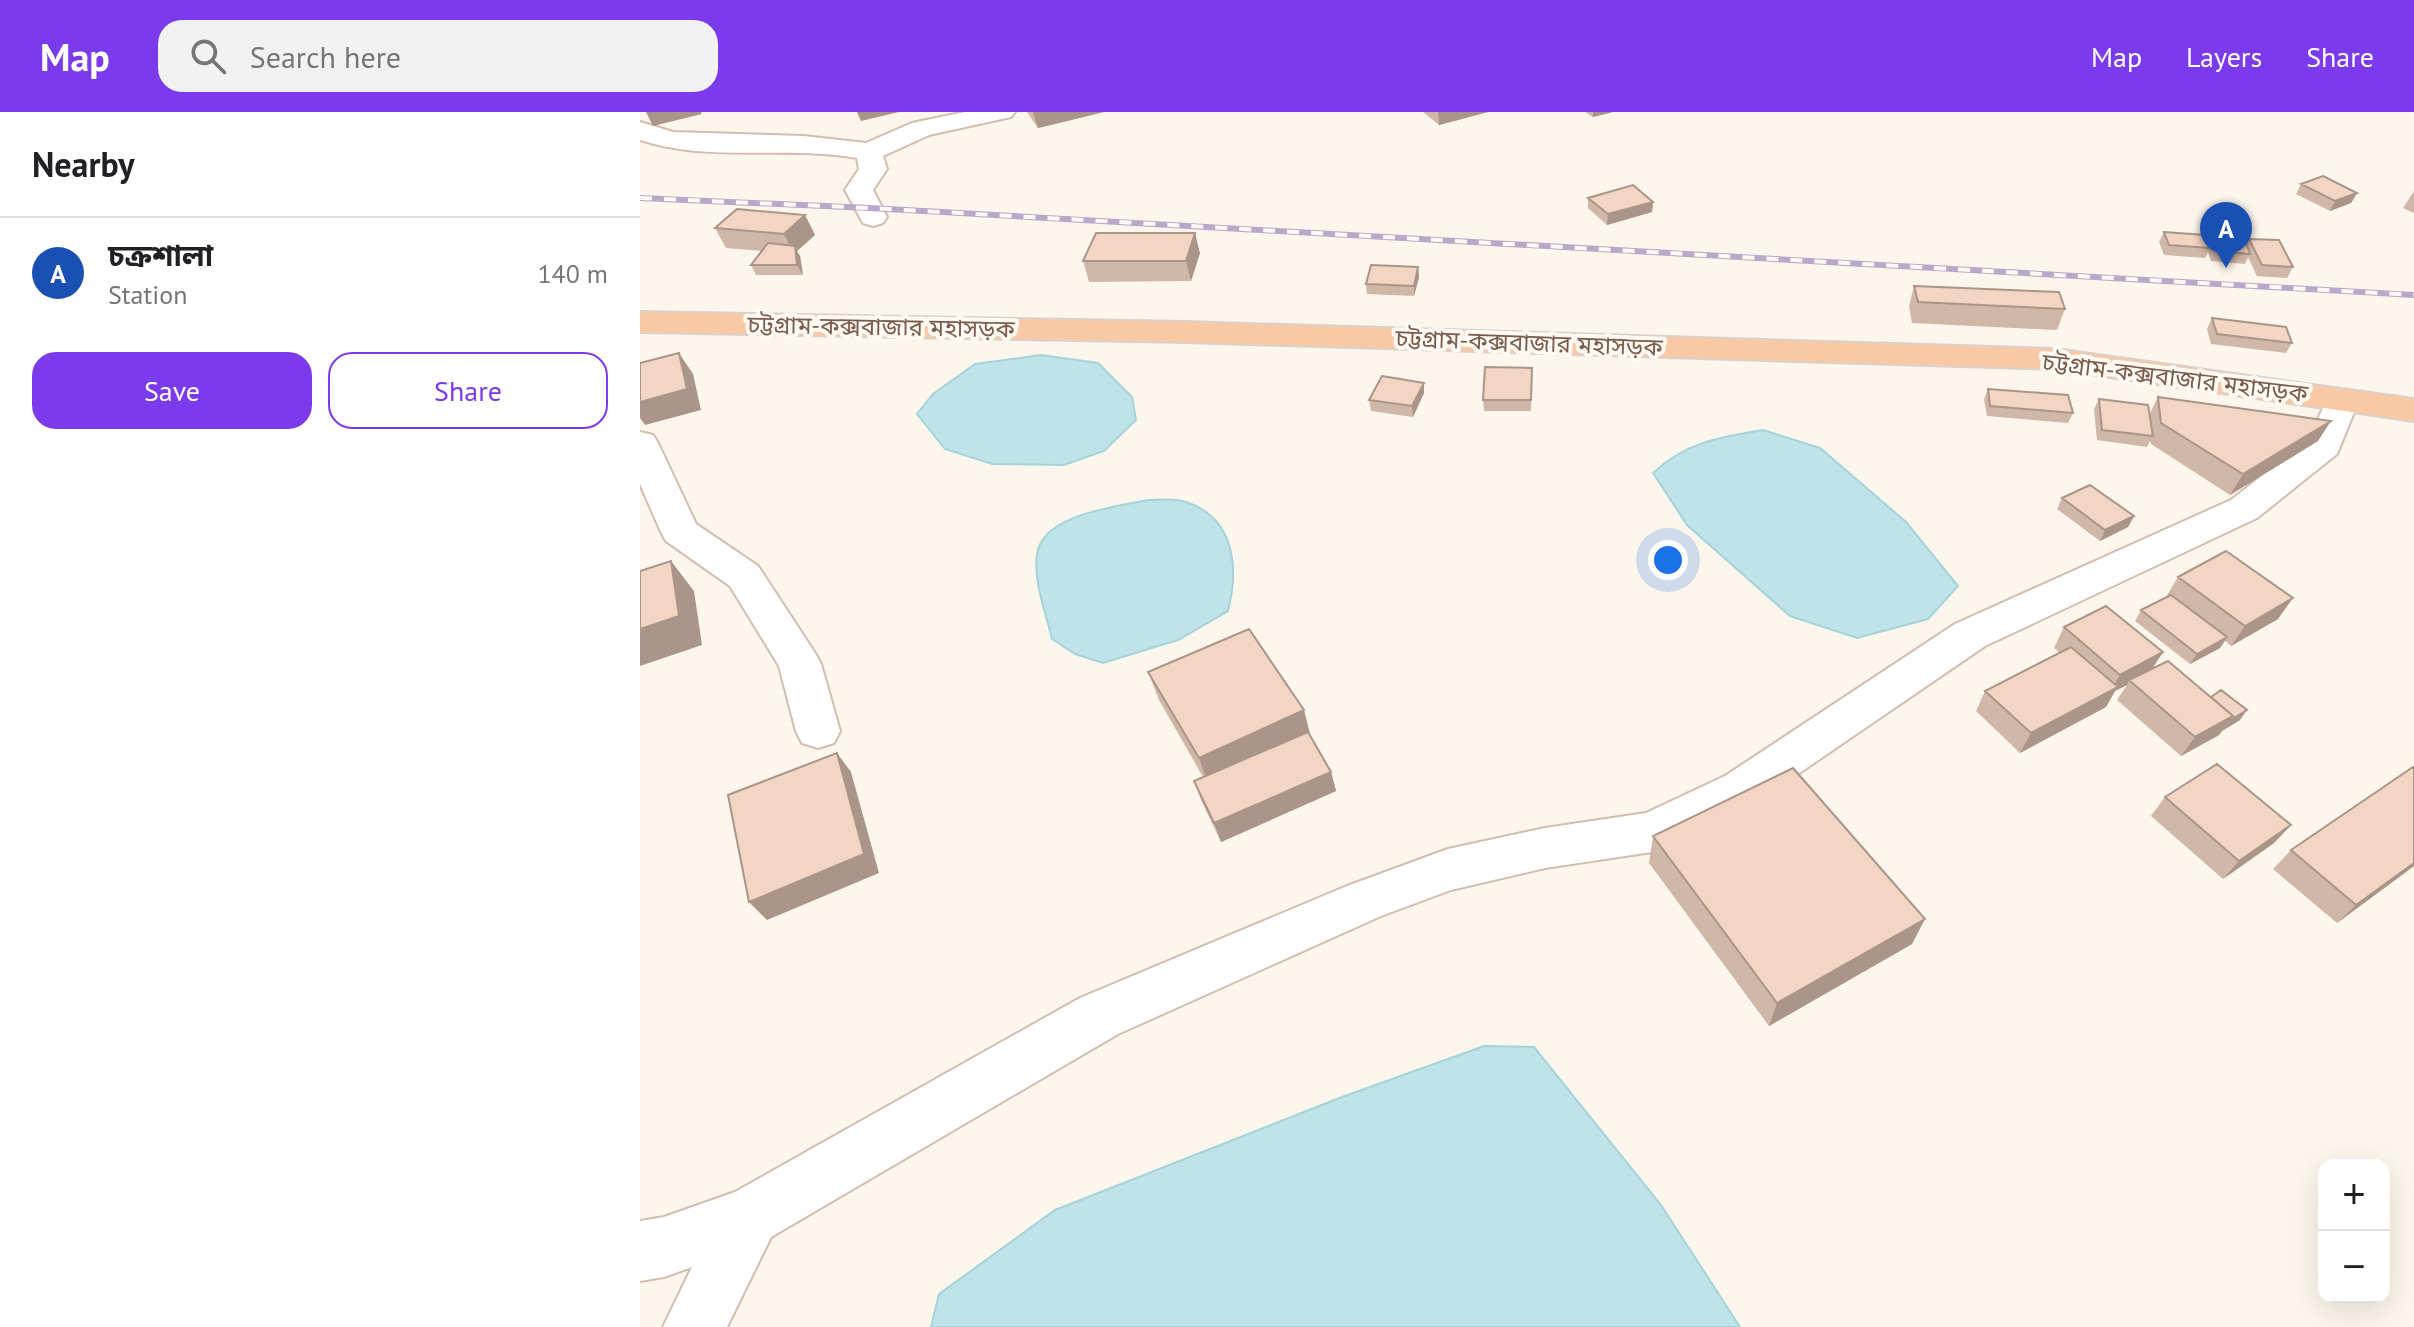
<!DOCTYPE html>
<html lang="en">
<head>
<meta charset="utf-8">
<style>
  body { margin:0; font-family:"PT Sans","Noto Sans Bengali",sans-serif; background:#f2f2f2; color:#202124 }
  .controls { position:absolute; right:24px; bottom:24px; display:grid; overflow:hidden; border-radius:16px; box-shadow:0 8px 32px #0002 }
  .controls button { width:72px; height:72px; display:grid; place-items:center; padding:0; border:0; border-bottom:2px solid #e0e0e0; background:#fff; color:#202124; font:40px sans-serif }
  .you { position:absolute; left:1028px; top:448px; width:28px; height:28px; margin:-20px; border:6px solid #fff; border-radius:50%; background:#1a73e8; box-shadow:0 0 0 12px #1a73e833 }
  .badge { display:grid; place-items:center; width:52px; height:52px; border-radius:50%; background:#7c3aed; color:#fff; font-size:26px; font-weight:700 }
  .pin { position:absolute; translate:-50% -66px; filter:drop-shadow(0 2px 4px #0008) }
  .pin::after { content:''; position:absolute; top:42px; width:28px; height:24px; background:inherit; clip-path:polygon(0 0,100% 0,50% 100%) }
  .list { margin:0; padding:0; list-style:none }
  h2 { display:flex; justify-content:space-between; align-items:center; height:104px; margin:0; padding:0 32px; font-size:34px }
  h2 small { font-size:26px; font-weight:400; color:#757577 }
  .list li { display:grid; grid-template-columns:52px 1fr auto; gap:24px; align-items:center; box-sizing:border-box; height:112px; padding:0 32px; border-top:2px solid #e0e0e0 }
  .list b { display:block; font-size:30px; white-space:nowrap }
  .list p { margin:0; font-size:26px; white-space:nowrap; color:#757577 }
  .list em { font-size:26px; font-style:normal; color:#757577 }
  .actions { display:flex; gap:16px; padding:24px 32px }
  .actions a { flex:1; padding:18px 0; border:2px solid #7c3aed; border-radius:24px; text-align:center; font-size:28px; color:#7c3aed }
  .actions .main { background:#7c3aed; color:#fff }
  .icon { flex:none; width:44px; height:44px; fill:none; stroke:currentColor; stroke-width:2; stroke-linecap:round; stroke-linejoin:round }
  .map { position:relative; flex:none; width:1774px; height:1215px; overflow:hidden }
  header { display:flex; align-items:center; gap:48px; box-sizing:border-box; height:112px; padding:0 40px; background:#7c3aed; color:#fff }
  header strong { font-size:38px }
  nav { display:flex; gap:44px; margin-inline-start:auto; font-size:28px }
  .search { width:560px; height:72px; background:#f2f2f2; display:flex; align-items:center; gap:20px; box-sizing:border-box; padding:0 28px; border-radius:24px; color:#757577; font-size:30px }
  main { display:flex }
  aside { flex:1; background:#fff }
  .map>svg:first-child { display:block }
  .water { fill:#bfe3e8; stroke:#a5d3da; stroke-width:2 }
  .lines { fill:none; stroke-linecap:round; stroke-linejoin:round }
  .minor-casing { stroke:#d1beb0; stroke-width:4 }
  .trunk-casing { stroke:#dad1cd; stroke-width:4 }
  .minor { fill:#fff; fill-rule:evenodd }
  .trunk { fill:#f9c8a4; fill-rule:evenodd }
  .rail-casing { stroke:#b9a8c9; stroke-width:6 }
  .rail { stroke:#fffaf3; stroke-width:4; stroke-dasharray:12; stroke-linecap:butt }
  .wall { fill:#d1b7a8 }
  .shaded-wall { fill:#aa9588 }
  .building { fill:#f3d5c3; stroke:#aa9588; stroke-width:2 }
  .labels { text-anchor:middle; stroke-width:8; stroke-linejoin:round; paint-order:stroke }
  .far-street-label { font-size:24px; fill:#7a5c4d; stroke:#fffaf3 }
</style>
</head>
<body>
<header>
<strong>Map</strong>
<div class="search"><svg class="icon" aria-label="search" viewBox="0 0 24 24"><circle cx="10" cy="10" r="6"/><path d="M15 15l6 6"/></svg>Search here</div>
<nav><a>Map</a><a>Layers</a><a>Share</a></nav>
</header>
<main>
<aside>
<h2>Nearby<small></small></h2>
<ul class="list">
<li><span class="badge" style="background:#1a4fb4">A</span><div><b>চক্রশালা</b><p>Station</p></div><em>140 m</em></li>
</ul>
<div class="actions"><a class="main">Save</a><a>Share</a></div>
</aside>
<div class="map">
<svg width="1774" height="1215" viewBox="0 0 1774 1215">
  <rect width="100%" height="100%" fill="#fdf6ec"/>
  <path class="water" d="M401,243L458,251L492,285L496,308L464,339L424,353L352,352L305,337L277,302L293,282L335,252Z
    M1123,318L1180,336L1266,410L1318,474L1288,507L1217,526L1150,504L1047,413L1013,361C1046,330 1080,325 1123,318Z
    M508,388C520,388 534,386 546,390C595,406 599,456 588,499L538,528L463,551L435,542L412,527C406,501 393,469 397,442C403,402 476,395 508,388Z
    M844,934L894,935L1021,1093L1100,1215H291L299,1182L415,1098L702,985Z"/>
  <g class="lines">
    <g class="minor-casing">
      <path id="minor" d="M325,0H375L371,5L289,23L243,44L247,57L233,78L247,105L243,111L233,114L223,111L205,78L219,57L217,46C146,33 68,51 0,28V10L33,20L164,24L226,31L272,11Z
        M1702,278L1714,281L1719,288L1697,342L1617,406L1345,534L1117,690L1012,740L905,756L811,778L741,804L478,922L131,1125L87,1215H23L52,1155L24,1165L0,1169V1109L24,1105L95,1080L440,886L707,774L808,737L905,716L1006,701L1085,664L1315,512L1591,388L1668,328L1690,281Z
        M0,320L13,323L18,331L56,412L118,454L175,541L181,552L200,619L194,631L178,636L162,631L156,619L139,554L90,474L26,429L21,420L0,372Z"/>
    </g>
    <g class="trunk-casing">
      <path id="trunk" d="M0,200L546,210L1415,237L1774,287V309L1415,257L546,230L0,220Z"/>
    </g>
    <use href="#minor" class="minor"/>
    <use href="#trunk" class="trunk"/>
    <g class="rail-casing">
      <path id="rail" d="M0,86L230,96L1774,183"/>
    </g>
    <use href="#rail" class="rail"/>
  </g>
  <path class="wall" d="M387,0H464L398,16Z
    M783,0H848L799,13Z
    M945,0H973L953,5Z
    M1661,72L1717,81L1711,91L1690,99L1656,82Z
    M1774,79V101L1763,96Z
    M948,86L1013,90L1012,100L967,113L948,96Z
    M165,103L175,123L157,139L160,144L163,163H116L111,153L122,139L86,136L75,116Z
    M1524,120L1568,130L1571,123L1606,132L1609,127L1653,155L1647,166L1617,164L1608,145L1605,152L1571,149L1568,140L1565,146L1524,143L1519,130Z
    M560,141L551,169L449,170L443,149Z
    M778,155L779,165L774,184L727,182L726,172Z
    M1274,174L1425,197L1417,218L1272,211L1269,194Z
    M1572,206L1652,231L1646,241L1571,232L1567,217Z
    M892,256L891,299H844L843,288Z
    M1348,277L1433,301L1428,311L1347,304L1344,287Z
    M784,281L773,305L731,299L729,288Z
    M1518,285L1678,329L1590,383L1511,332L1510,329L1507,335L1457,328L1454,297L1459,287L1510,301Z
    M1422,386L1494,404L1488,415L1460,429L1417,397Z
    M1538,465L1638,507L1591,534L1585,529L1580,536L1550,552L1495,509L1501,498L1526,485Z
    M1424,515L1523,540L1512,557L1600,608L1582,619L1579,623L1541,644L1477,588L1487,573L1475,579L1466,595L1380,641L1336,599L1345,579L1420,541L1414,536Z
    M508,560L670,624L691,660L696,679L581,730L561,688L554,669L563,665L519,588Z
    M1525,685L1651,713L1634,731L1583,767L1511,704Z
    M1013,724L1272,832L1129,914L1009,751Z
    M1651,738L1774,754L1697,811L1633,757Z"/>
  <path class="shaded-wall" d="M6,0H61L62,2L13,14Z
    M217,0H259L221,9Z
    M393,0H464L398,16Z
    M798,0H848L799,13Z
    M953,0H973L953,5Z
    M1717,81L1711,91L1690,99L1695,89Z
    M1013,90L1012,100L967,113L968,102Z
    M165,103L175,123L157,139L160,144L163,163L157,153L154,142L144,122Z
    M555,121L560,141L551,169L546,149Z
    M778,155L779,165L774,184V174Z
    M39,241L53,262L61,298L5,313L0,306V290Z
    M784,271V281L773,305L772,294Z
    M1691,309L1678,329L1590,383L1603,362Z
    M1494,404L1488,415L1460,429L1465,418Z
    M31,449L54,479L62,533L0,554V517Z
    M1653,486L1638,507L1591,534L1605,514Z
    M1587,525L1580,536L1550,552L1557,542Z
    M1523,540L1510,560L1489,568L1487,573L1475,579L1466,595L1380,641L1391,621L1471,578L1480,563Z
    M664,598L671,626L569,674L559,646Z
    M1607,598L1600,608L1582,619L1590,609Z
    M1593,604L1579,623L1541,644L1555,625Z
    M197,641L211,660L239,761L127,808L109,790Z
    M691,660L696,679L581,730L574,711Z
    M1651,713L1634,731L1583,767L1599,749Z
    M1774,751V754L1697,811L1716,793Z
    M1285,807L1272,832L1129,914L1137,891Z"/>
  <path class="building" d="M1683,64L1717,81L1695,89L1661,72Z
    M993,73L1013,90L968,102L948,86Z
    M97,97L165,103L144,122L75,116Z
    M1524,120L1565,123L1570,136L1529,133Z
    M456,121H555L546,149H443Z
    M1571,123L1604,126L1610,142L1576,139Z
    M1609,127L1639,128L1653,155L1622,153Z
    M128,131L155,134L157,153H111Z
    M731,153L778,155L774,174L726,172Z
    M1274,174L1419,180L1425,197L1278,190Z
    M1572,206L1646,215L1652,231L1577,222Z
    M39,241L47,277L0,290V251Z
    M845,255L892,256L891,288H843Z
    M742,264L784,271L772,294L729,288Z
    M1348,277L1428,283L1433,301L1350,294Z
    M1518,285L1691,309L1603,362L1521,311Z
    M1459,287L1508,293L1513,324L1462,318Z
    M1450,373L1494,404L1465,418L1422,386Z
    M1586,439L1653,486L1605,514L1538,465Z
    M31,449L39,504L0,517V459Z
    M1531,483L1587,525L1557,542L1501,498Z
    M1466,494L1523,540L1480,563L1424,515Z
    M609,517L664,598L559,646L508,560Z
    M1431,535L1478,575L1391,621L1345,579Z
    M1528,549L1593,604L1555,625L1489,568Z
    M1581,578L1607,598L1589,609L1593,604L1571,585Z
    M668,620L691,660L574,711L554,669Z
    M197,641L224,742L109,790L88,683Z
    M1577,652L1651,713L1599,749L1525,685Z
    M1773,655L1774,656V751L1716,793L1651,738Z
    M1153,656L1285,807L1137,891L1013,724Z"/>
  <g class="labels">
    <g class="far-street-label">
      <text transform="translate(241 215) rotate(1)" y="8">চট্টগ্রাম-কক্সবাজার মহাসড়ক</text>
      <text transform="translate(889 231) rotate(2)" y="8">চট্টগ্রাম-কক্সবাজার মহাসড়ক</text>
      <text transform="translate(1535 266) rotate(7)" y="8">চট্টগ্রাম-কক্সবাজার মহাসড়ক</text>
    </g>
  </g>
</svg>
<div class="controls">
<button>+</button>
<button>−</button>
</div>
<div class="you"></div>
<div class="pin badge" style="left:1586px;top:156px;background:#1a4fb4">A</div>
</div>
</main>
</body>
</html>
